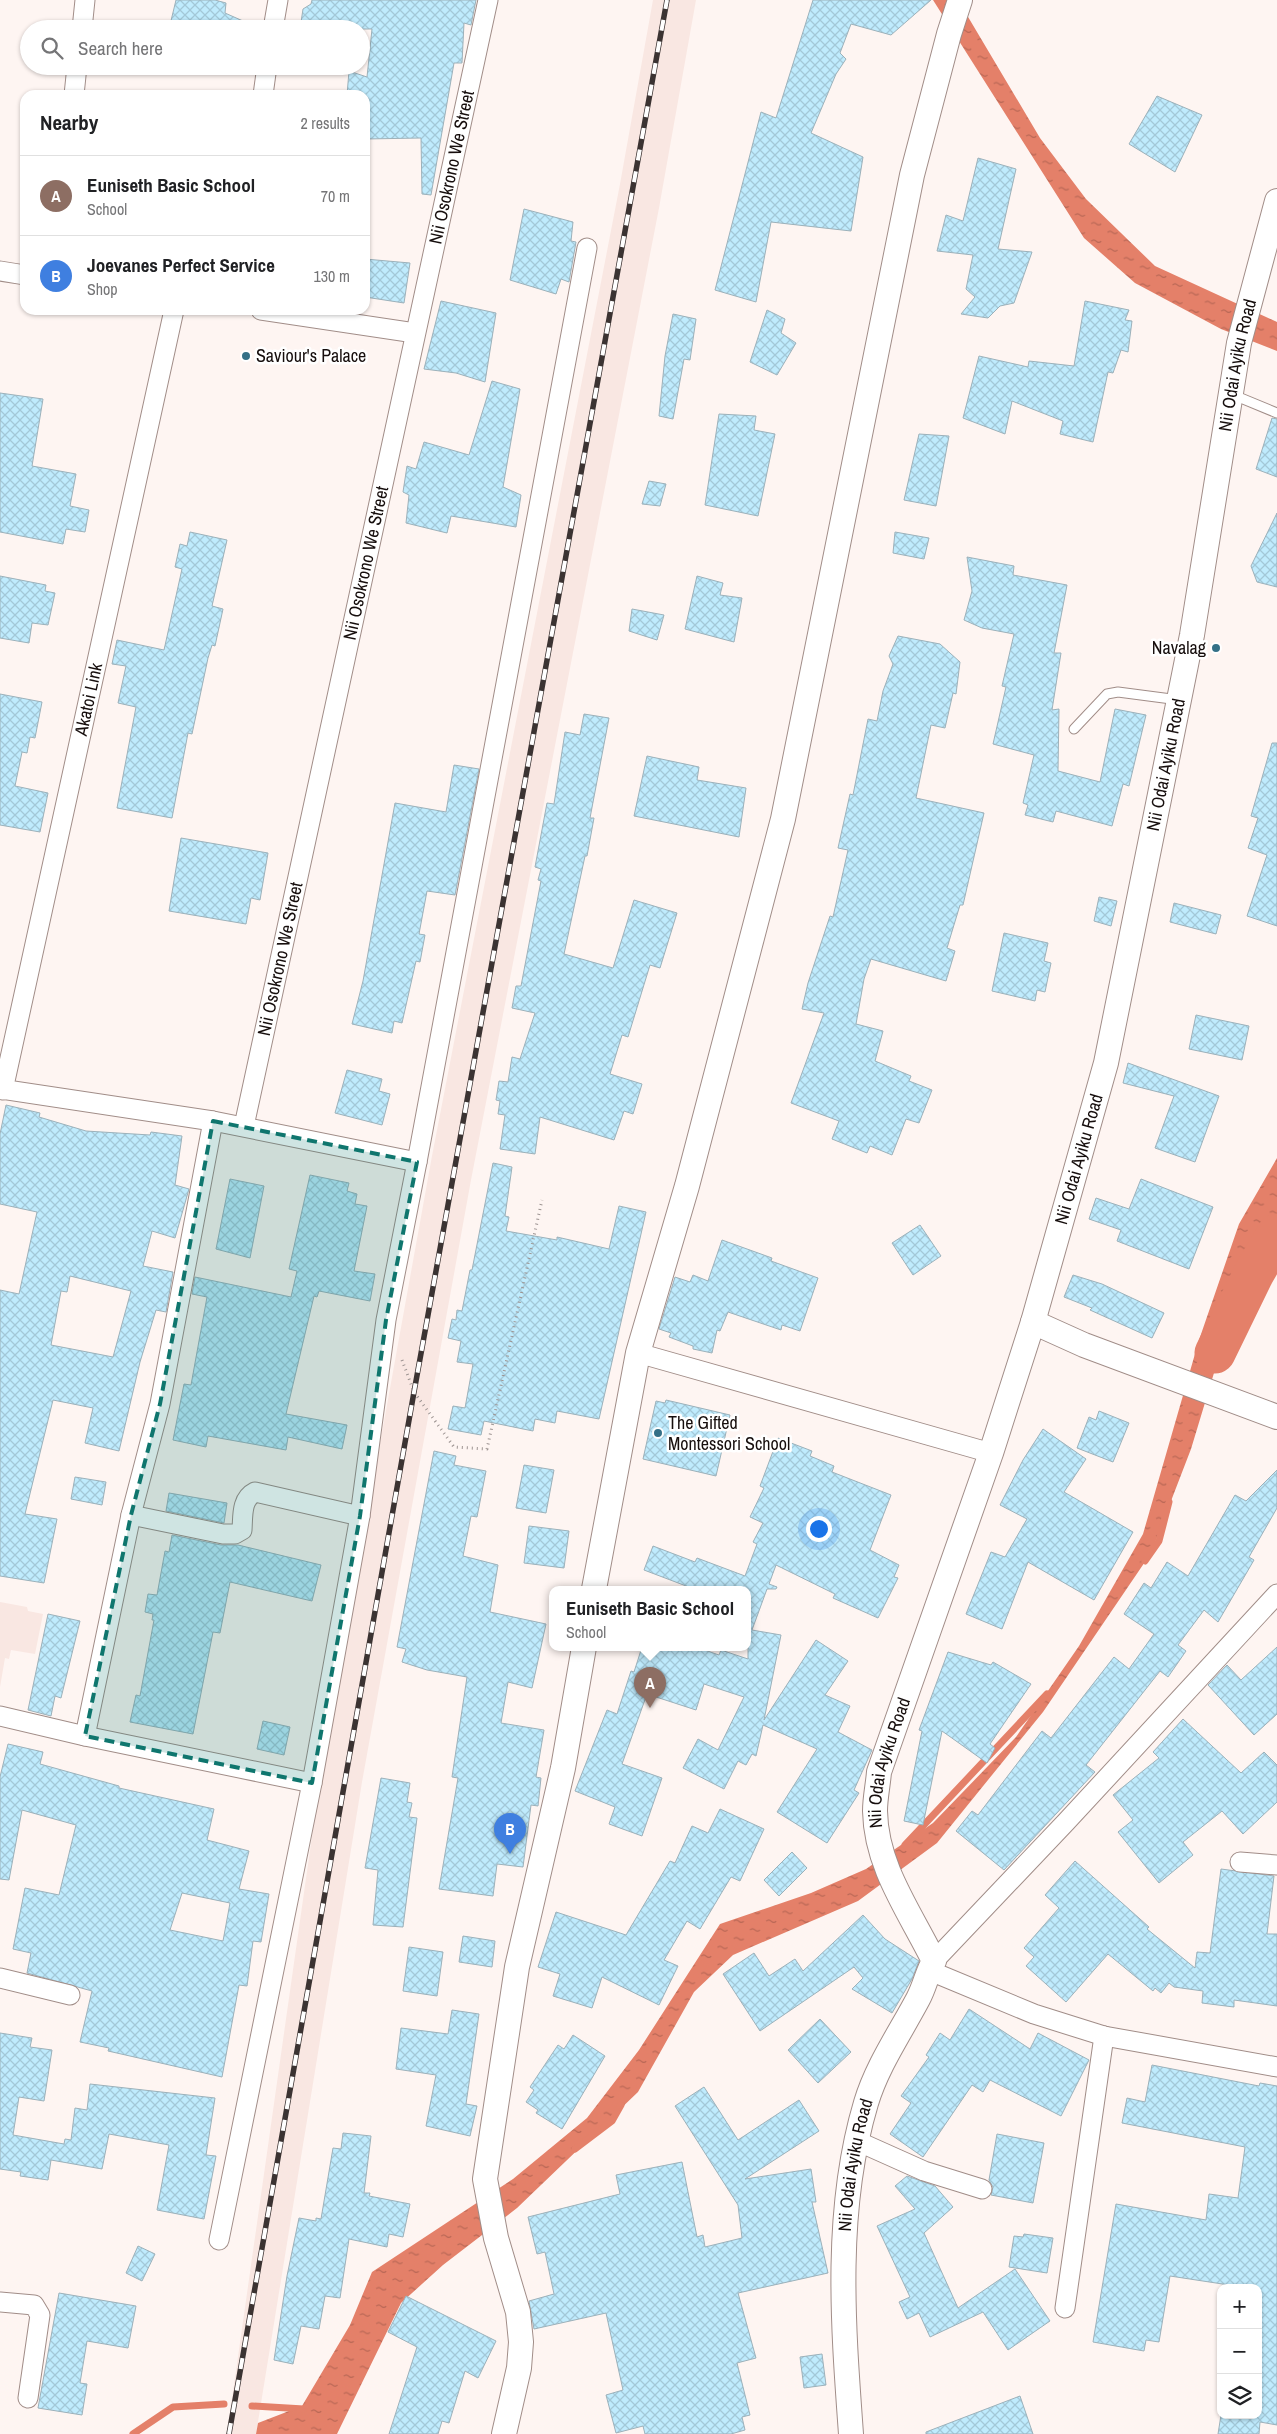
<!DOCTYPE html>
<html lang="en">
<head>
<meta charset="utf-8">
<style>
  body { margin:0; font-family:"Archivo Narrow",sans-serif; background:#f6f6f6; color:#202124 }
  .controls { position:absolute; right:15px; bottom:15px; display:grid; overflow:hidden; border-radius:10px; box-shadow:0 1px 4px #0004 }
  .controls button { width:45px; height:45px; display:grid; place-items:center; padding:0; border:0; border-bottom:1px solid #e0e0e0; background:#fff; color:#202124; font:25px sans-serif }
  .you { position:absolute; left:818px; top:1528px; width:18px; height:18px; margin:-12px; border:4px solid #fff; border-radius:50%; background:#1a73e8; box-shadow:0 0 0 8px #1a73e833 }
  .badge { display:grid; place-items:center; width:32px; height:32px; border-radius:50%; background:#347087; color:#fff; font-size:16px; font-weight:700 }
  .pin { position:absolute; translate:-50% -41px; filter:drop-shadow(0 1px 2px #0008) }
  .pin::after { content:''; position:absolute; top:26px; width:18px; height:15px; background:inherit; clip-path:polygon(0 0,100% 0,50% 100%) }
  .popup { position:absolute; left:549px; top:1586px; width:202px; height:65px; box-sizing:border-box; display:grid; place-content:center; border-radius:10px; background:#fff; filter:drop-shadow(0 1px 4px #0005); font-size:16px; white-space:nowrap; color:#757577 }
  .popup b { font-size:19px; color:#202124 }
  .popup::after { content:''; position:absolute; left:50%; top:100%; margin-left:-10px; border:10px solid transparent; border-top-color:#fff }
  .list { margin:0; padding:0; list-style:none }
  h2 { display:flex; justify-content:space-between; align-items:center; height:65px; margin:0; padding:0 20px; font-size:21px }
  h2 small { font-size:16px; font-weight:400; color:#757577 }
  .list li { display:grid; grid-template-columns:32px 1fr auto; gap:15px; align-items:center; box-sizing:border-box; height:80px; padding:0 20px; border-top:1px solid #e0e0e0 }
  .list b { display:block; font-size:19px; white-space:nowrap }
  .list p { margin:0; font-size:16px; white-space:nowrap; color:#757577 }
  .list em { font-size:16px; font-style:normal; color:#757577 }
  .icon { flex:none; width:28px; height:28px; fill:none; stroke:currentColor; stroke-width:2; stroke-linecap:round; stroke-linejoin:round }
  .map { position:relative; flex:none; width:1277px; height:2434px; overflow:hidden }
  .search { position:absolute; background:#fff; box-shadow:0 1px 4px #0004; left:20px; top:20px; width:350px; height:55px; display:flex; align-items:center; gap:12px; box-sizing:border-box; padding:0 18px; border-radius:28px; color:#757577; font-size:19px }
  .panel { position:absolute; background:#fff; box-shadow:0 1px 4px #0004; left:20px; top:90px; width:350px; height:225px; border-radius:15px }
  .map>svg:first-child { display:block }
  .built { fill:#f9e7e2 }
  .water { fill:url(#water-ripples) }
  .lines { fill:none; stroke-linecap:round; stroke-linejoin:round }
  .stream { stroke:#e48069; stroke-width:7 }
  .river { stroke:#e48069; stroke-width:41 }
  .building { fill:url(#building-cross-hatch); stroke:#9cb1ba; fill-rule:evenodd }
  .service-casing { stroke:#a18d88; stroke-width:11 }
  .minor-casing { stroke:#a18d88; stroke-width:21 }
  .tertiary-casing { stroke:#a18d88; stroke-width:26 }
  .path { stroke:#9d9492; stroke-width:3; stroke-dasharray:1 4; stroke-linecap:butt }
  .service { stroke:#fff; stroke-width:9 }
  .minor { stroke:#fff; stroke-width:19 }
  .tertiary { stroke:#fff; stroke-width:24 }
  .rail-casing { stroke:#3b3332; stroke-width:5.5 }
  .rail { stroke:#fff; stroke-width:4; stroke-dasharray:11; stroke-linecap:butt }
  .marked { fill:#0f766e; fill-opacity:0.2; stroke:#0f766e; stroke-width:4; stroke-dasharray:10 6; stroke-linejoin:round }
  .poi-dot { fill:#347087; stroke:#fff; stroke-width:2 }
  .labels { text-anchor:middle; stroke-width:5; stroke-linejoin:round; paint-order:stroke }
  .street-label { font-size:18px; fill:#160e0d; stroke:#fff }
  .poi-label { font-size:18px; fill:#160e0d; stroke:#fff; text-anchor:start }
</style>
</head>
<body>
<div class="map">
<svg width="1277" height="2434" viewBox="0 0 1277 2434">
  <defs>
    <pattern id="water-ripples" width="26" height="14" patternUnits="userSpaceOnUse" patternTransform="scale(1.25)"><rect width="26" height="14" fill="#e48069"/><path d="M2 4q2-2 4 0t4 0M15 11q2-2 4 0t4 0" fill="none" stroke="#b86755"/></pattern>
    <pattern id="building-cross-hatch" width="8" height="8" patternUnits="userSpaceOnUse" patternTransform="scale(1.25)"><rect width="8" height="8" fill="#bfebfd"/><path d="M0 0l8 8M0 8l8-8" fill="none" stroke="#a3c8d8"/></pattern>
  </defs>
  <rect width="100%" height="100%" fill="#fef5f2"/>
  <path class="built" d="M653,0H696L659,208L471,1180L362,1782L256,2434H227L323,1759L432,1156L620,184Z
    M0,1602L27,1607L28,1611L43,1614L35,1654L11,1650L9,1659L5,1658L0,1687Z"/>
  <path class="water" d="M933,0H958L1040,138L1086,199L1155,266L1277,322V351L1221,329L1135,283L1084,238Z
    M1277,1158V1238L1247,1285L1217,1363L1191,1449L1151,1553L1043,1712L937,1843L858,1901L733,1955L694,1992L638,2092L517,2208L443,2265L401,2303L337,2434H256L258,2423L302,2406L350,2325L372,2272L513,2179L587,2118L639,2050L720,1924L811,1893L866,1869L933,1823L1016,1737L1079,1646L1143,1534L1199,1340L1239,1224Z"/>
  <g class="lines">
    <path class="stream" d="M1145,1561L1159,1541L1169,1502
      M905,1845L1047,1694
      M575,2149L612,2121L621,2105
      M252,2406L304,2409
      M133,2434L173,2407L224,2404"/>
    <path class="river" d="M1215,1353L1254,1273L1277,1234"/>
  </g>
  <path class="building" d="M176,0H215L226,3L225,13L261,29H169Z
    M312,0H476L471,25L464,23L462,63H454L431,195L422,194L421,138L365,139V95H347L349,71L367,77L372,29H300L303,9L311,4Z
    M813,0H931L891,35L851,24L840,53L846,59L836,74L811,133L863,157L851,231L771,222L756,302L715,290L761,112L776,118Z
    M1157,96L1202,115L1175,172L1129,144Z
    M978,158L1016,169L998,249L1032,252L1014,303L1000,306L988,318L961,314L975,297L966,289L973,255L937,251L946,215L963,221Z
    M524,209L573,222L571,241L576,242L569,282L561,279L556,294L510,280Z
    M365,259L410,263L404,303L365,297Z
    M441,301L496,313L485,382L456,373L424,369Z
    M1085,301L1129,310L1125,320L1132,321L1128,352L1121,350L1113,373L1108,372L1093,442L1060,434L1063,421L1012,401L1005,434L963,418L979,356L1028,367L1029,361L1074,366Z
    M767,310L785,319L781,333L796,343L777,375L750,362Z
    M673,314L696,319L690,360L684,359L673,419L659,416L665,356Z
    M492,381L520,389L503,487L521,495L516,527L451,516L447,533L406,523L409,495L403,492L407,466L416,469L424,442L469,455Z
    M0,393L43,399L32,466L76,474L70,506L89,510L85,532L66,529L63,544L0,532Z
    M719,414L756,416L754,430L775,434L758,516L705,505Z
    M1272,418L1277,419V477L1256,469Z
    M919,434L949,436L936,506L904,500Z
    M649,481L666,484L660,506L642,504Z
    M1277,513V587L1257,582L1251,566Z
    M190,532L227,540L212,606L223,609L215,646L212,645L208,658L192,734L188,733L172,818L117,808L136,707L118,703L126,666L112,664L117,640L164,650L182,569L175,567L180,544L187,546Z
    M895,532L929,538L924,559L893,553Z
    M967,557L1014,566L1013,575L1067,585L1054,653H1061L1052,710L1059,709L1058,771L1100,782L1115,709L1146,715L1129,786L1123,784L1112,826L1056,811L1053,822L1025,815L1028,805L1023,803L1034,755L993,744L1006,687L1002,686L1014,634L982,628L964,620L972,591Z
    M0,576L46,585L45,591L55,593L48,625L32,623L29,643L0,638Z
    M697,576L723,583L720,595L742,598L734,642L685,629Z
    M632,609L664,615L657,640L629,631Z
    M898,636L940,644L960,662L956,694L953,693L945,728L931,725L916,798L984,813L963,905H960L947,948L955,951L946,981L871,959L864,979L856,1024L883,1031L875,1061L911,1076L909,1081L932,1090L919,1123L906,1119L892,1155L870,1146L867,1153L832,1139L839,1121L791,1103L824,1013L802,1009L808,983L830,916L833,917L848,850L838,848L850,794L853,795L868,719L877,721L883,691L893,664L889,656Z
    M0,694L42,702L35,738L30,737L27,753L22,752L15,786L48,793L40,832L0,825Z
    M584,714L609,718L590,818H594L587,856H585L564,954L613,968L634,900L677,913L660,968L650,965L628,1037L622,1035L610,1074L642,1084L633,1114L624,1111L614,1140L540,1117L535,1154L500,1149L505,1115L498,1114L500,1101L496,1100L499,1081L508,1082L512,1057L520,1059L535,1013L512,1008L516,986H521L541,881L538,880L541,869L535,867L547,803L554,804L565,732L580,735Z
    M1272,743H1277V926L1247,916L1267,855L1248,848L1258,818L1251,816Z
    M647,756L699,767L697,780L746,788L739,837L634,816Z
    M454,765L479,769L455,895L427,891L419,934L425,935L420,962L416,961L402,1023L394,1021L392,1033L352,1024L363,981L395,803L446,812Z
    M181,838L268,853L260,900L251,898L246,924L169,911Z
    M1099,897L1117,901L1111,926L1094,921Z
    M1174,903L1221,915L1216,934L1170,922Z
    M1004,933L1048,943L1044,961L1051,963L1045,992L1037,990L1035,1001L992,991Z
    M1196,1015L1249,1026L1242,1060L1189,1049Z
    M1128,1063L1219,1096L1195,1162L1155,1148L1174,1096L1123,1083Z
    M347,1070L382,1079L379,1091L390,1094L382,1125L335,1113Z
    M6,1105L40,1113L39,1117L86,1131L150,1135L151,1132L182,1136L175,1185L189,1189L175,1238L152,1231L143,1266L173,1272L166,1312L156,1310L140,1362L119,1451L85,1443L93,1408L53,1400L25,1514L57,1519L44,1583L0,1576V1290L19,1294L37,1212L0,1204V1134ZM70,1276L131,1291L113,1357L51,1345L61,1291L67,1292Z
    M493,1163L512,1167L505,1216L509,1217L506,1231L557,1240V1237L609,1249L619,1206L646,1212L599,1419L557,1411L555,1423L535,1419L533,1431L484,1421L481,1435L448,1429L453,1406L465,1408L473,1364L457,1362L461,1341L448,1338L452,1319L456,1320L457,1310L462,1311L470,1270H472Z
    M310,1175L349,1183L347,1191L357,1194L355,1204L367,1206L354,1271L375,1274L370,1301L319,1291L317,1297L314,1296L286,1414L347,1425L342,1449L288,1437L286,1450L208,1436L206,1447L173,1440L184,1384L191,1385L207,1297L192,1294L195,1277L291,1297L297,1271L289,1269Z
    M230,1179L264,1186L250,1258L216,1249Z
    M1141,1179L1213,1207L1189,1269L1117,1241L1121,1230L1089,1219L1096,1198L1129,1209Z
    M920,1225L941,1256L913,1275L892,1243Z
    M722,1240L772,1258L771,1261L818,1278L800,1331L782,1325L781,1330L728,1312L720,1331L717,1330L712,1353L693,1349V1346L669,1337L671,1333L659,1329L675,1277L690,1282L693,1275L708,1281Z
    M1073,1275L1102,1284L1164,1313L1152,1338L1090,1310L1092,1308L1064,1297Z
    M666,1400L730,1415L716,1476L643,1459L656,1401L665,1403Z
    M1099,1411L1129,1423L1113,1462L1077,1448L1089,1417L1096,1420Z
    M1043,1429L1086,1459L1064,1492L1133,1532L1094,1600L1028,1562L1002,1629L966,1614L991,1552L1005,1557L1027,1519L1000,1505L1023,1460Z
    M778,1438L812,1451L810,1456L834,1466L832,1472L891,1495L870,1550L899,1565L894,1577L898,1578L878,1618L833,1598L835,1594L776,1565L769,1584L777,1587L776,1589H767L752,1630L781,1635L764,1720L816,1640L848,1661L825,1695L850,1706L838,1732L872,1750L854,1790L859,1793L827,1843L777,1812L817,1749L763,1725L756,1756L752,1754L746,1765L738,1761L724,1789L683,1768L698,1739L718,1750L744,1697L704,1684L696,1710L647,1694L622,1764L662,1778L642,1836L609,1824L615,1807L575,1791L607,1710L617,1714L631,1671L634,1672L642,1647H696L719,1655L721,1650L748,1659V1589H694L644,1570L653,1546L695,1562L697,1558L745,1576L757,1544L753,1542L763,1523L750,1517L764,1488L760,1486Z
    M434,1451L456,1456L454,1465L486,1471L477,1517L471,1516L463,1556L498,1565L490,1612L546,1624L532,1688L508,1682L501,1723L544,1730L536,1777L541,1778L538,1806L531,1805L523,1867L497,1864L493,1896L439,1889L458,1778L452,1777L467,1677L427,1670L402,1662L406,1649L397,1647Z
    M524,1465L554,1470L546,1513L516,1508Z
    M1277,1470V1508L1249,1557L1254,1560L1218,1622L1204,1610L1178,1645L1186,1651L1168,1677L1160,1671L1086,1765L1095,1772L1004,1870L956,1831L972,1811L978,1815L1042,1731L1051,1738L1114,1657L1129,1669L1154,1634L1124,1614L1144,1583L1151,1588L1167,1562L1188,1576L1235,1495L1246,1501Z
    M75,1477L106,1482L102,1505L71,1499Z
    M169,1493L227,1503L224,1523L166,1511Z
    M529,1526L569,1531L564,1568L524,1563Z
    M172,1535L221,1545H238L321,1565L312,1601L230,1582L220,1633L213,1632L193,1734L130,1722L136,1695L140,1696L154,1620H152L153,1614L145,1612L148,1594L157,1595L165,1551L169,1552Z
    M48,1614L80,1621L61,1698L55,1696L51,1716L28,1710Z
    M1277,1647V1714L1254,1735L1208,1685L1227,1665L1241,1680Z
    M948,1652L991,1665L993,1662L1031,1684L990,1744L995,1748L987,1763L942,1731L923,1825L904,1821L922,1731L919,1730Z
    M1183,1719L1241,1773L1264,1752L1277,1765V1802L1243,1834L1222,1811L1183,1842L1193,1855L1159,1883L1118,1832L1133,1820L1113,1795L1159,1758L1153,1752Z
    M263,1721L290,1727L284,1755L257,1749Z
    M8,1744L43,1752L40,1764L119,1786V1788L214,1809L207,1840L249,1851L239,1889L269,1894L261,1942L253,1941L247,1986L239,1985L222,2077L108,2051L109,2048L80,2042L92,1991L27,1973L31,1953L13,1949L25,1888L59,1895L76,1825L22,1810L9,1880L0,1879V1777ZM182,1893L230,1903L223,1941L170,1930Z
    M381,1778L410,1783L407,1802L412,1803L409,1817L417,1818L403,1927L373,1925L378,1870L365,1868Z
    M720,1809L764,1829L740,1881L731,1877L700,1929L687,1921L664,1960L678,1966L659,2005L602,1977L592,2008L553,1996L560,1974L538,1967L556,1912L626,1935L670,1861L675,1863L692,1826L708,1833Z
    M792,1852L807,1868L779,1896L764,1880Z
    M1075,1861L1149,1927L1147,1929L1195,1968L1197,1952L1210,1953L1221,1869L1274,1876L1267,1934H1277V2006L1234,2000V2007L1202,2003L1203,1991L1174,1987L1169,1983L1161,1993L1155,1988L1153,1991L1108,1954L1066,2002L1026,1966L1034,1957L1024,1948L1059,1908L1045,1895Z
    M863,1915L885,1939L919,1961L912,1979L892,2013L852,1989L863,1978L854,1967L760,2031L723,1974L754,1953L769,1976L795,1959L803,1971Z
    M463,1936L495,1941L492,1967L459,1962Z
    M409,1947L443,1952L437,1996L403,1991Z
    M969,2009L1030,2049L1038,2033L1089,2060L1061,2116L990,2080L983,2092L972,2085L923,2157L890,2134L911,2103L901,2096L929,2057L926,2055L940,2033L950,2040Z
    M452,2010L479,2014L466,2104L477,2106L470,2136L426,2126L436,2075L396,2069L401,2028L448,2034Z
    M820,2019L851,2052L818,2083L788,2050Z
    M0,2033L32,2038L30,2047L52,2050L44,2101L19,2097L13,2135L64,2144L65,2139L71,2140L75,2108L87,2110L90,2084L215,2098L206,2155L216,2156L204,2219L157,2210L169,2145L109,2134L102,2169L51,2160L48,2180L20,2176L21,2172L0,2169Z
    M573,2035L605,2056L562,2129L536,2113L538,2110L526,2102L534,2090L530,2087L558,2045L564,2049Z
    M1152,2065L1259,2086L1260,2083L1277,2086V2425L1260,2422L1259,2434H1218L1221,2415H1258V2288H1228L1229,2285L1170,2276L1159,2342L1146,2340L1144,2351L1093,2342L1116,2204L1206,2220L1209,2194L1238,2198L1245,2147L1122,2123L1127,2098L1145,2102Z
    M704,2087L738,2140L799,2100L819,2131L745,2179L811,2169L816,2202H812L828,2273L738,2293L756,2358L737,2363L750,2415L742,2417L745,2430L731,2434H645L643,2426L616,2433L606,2395L623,2390L606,2313L534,2329L529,2301L554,2294L545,2252L537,2254L528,2217L620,2194L616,2175L682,2162L697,2237L703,2235L705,2247L742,2238L738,2205L675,2106Z
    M343,2133L371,2136L364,2193H370L369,2196L410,2204L403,2237L389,2234L387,2247L349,2239L340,2298L325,2296L319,2329L301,2326L293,2364L274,2360L287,2276L299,2218L316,2221V2218L321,2219L333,2148L341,2149Z
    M997,2134L1044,2143L1033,2203L991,2195L993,2187L989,2180Z
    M907,2176L935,2186L953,2207L924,2233L958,2308L1015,2269L1050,2321L1008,2350L983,2312L930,2337L919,2313L907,2319L899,2302L910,2297L877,2226L915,2209L895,2186Z
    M1024,2234L1053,2238L1047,2273L1009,2267L1014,2236L1023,2237Z
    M138,2246L155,2254L142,2281L126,2273Z
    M59,2293L136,2306L128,2348L87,2341L80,2383L87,2384L82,2415L38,2408Z
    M406,2296L496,2341L478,2378L465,2371L449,2423L442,2421L438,2434H389L417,2347L388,2332Z
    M822,2354L826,2385L804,2388L800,2357Z
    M1020,2396L1033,2434H926V2432Z"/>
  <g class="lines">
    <g class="service-casing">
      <path id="service" d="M1231,394L1277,413
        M1074,729L1107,694L1118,692L1179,700"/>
    </g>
    <g class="minor-casing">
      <g id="minor">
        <path d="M82,29L85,0"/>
        <path d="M273,29L278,0"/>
        <path d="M74,95L77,66"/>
        <path d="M263,95L267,66"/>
        <path d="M0,271L25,275"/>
        <path d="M261,310L415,333"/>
        <path d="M0,1089L213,1121L417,1162"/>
        <path id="s1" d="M3,1090L174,310"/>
        <path id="s2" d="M244,1126L488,0"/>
        <path d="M638,1353L991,1453"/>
        <path d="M131,1515L223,1534H235L242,1530C243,1516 241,1499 255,1492L360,1516"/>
        <path d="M0,1716L85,1736L312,1783"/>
        <path d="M85,1736L131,1515L160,1404L213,1121"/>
        <path d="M1240,1862L1277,1865"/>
        <path d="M934,1961L1066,1822L1277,1594"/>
        <path d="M928,1970L1034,2014L1104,2036L1277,2067"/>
        <path d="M0,1978L70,1995"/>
        <path d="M857,2141L924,2171L982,2189"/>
        <path d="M219,2240L312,1783L360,1516L386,1320L417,1162L587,248"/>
        <path d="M0,2302L34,2305L40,2315L28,2398"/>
        <path d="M1065,2308L1104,2036"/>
      </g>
    </g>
    <g class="tertiary-casing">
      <g id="tertiary">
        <path d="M1033,1322L1084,1345L1277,1417"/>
        <path d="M594,1589L638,1353L687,1186L783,819L912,175L949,34L960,0"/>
        <path d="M504,2434L519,2368L521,2342L518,2312L496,2238L485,2179L517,1967L563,1768L584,1647"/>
        <path id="s3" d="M851,2434C843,2325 834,2210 866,2103C877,2066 900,2033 918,1999C925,1986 927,1973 934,1961C910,1912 876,1867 875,1811C875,1798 878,1785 879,1772L991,1453L1033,1322L1106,1063L1192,635L1239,343L1277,201"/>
      </g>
    </g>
    <path class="path" d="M402,1360L414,1392L454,1447L487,1449L542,1200"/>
    <use href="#service" class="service"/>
    <use href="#minor" class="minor"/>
    <use href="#tertiary" class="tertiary"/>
    <g class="rail-casing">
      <path id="rail" d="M229,2434L414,1392L667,0"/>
    </g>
    <use href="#rail" class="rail"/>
  </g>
  <path class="marked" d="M213,1121L417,1162L386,1320L360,1516L312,1783L85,1736L131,1515L160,1404Z"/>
  <g class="poi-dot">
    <circle cx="246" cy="356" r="5"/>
    <circle cx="1216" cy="648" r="5"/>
    <circle cx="658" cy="1433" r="5"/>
  </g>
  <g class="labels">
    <g class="street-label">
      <text dy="6" stroke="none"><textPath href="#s2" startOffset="981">Nii Osokrono We Street</textPath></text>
      <text dy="6" stroke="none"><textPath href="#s3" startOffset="2148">Nii Odai Ayiku Road</textPath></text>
      <text dy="6" stroke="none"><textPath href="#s2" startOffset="576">Nii Osokrono We Street</textPath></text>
      <text dy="6" stroke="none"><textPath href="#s1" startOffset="400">Akatoi Link</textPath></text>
      <text dy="6" stroke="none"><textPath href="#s3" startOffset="1742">Nii Odai Ayiku Road</textPath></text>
      <text dy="6" stroke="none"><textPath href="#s2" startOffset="171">Nii Osokrono We Street</textPath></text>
      <text dy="6" stroke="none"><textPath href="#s3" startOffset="1338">Nii Odai Ayiku Road</textPath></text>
      <text dy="6" stroke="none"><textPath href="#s3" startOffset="704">Nii Odai Ayiku Road</textPath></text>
      <text dy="6" stroke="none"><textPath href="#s3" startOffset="270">Nii Odai Ayiku Road</textPath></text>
    </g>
    <g class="poi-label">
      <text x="256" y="362">Saviour's Palace</text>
      <text x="1206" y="654" text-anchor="end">Navalag</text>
      <text x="668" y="1429">The Gifted<tspan x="668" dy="21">Montessori School</tspan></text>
    </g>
  </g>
</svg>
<div class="controls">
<button>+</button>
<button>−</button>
<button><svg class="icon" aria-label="layers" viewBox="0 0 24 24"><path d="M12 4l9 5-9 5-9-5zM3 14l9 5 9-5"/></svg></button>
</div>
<div class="you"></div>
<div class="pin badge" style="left:650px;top:1708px;background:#8d6e63">A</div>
<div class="popup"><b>Euniseth Basic School</b>School</div>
<div class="pin badge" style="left:510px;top:1854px;background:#3f7fe0">B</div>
<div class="search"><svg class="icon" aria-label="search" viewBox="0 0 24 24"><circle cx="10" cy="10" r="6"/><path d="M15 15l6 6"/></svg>Search here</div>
<section class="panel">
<h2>Nearby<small>2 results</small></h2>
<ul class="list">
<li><span class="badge" style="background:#8d6e63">A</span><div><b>Euniseth Basic School</b><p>School</p></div><em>70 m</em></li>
<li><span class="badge" style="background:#3f7fe0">B</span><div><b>Joevanes Perfect Service</b><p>Shop</p></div><em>130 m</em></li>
</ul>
</section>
</div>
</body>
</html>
